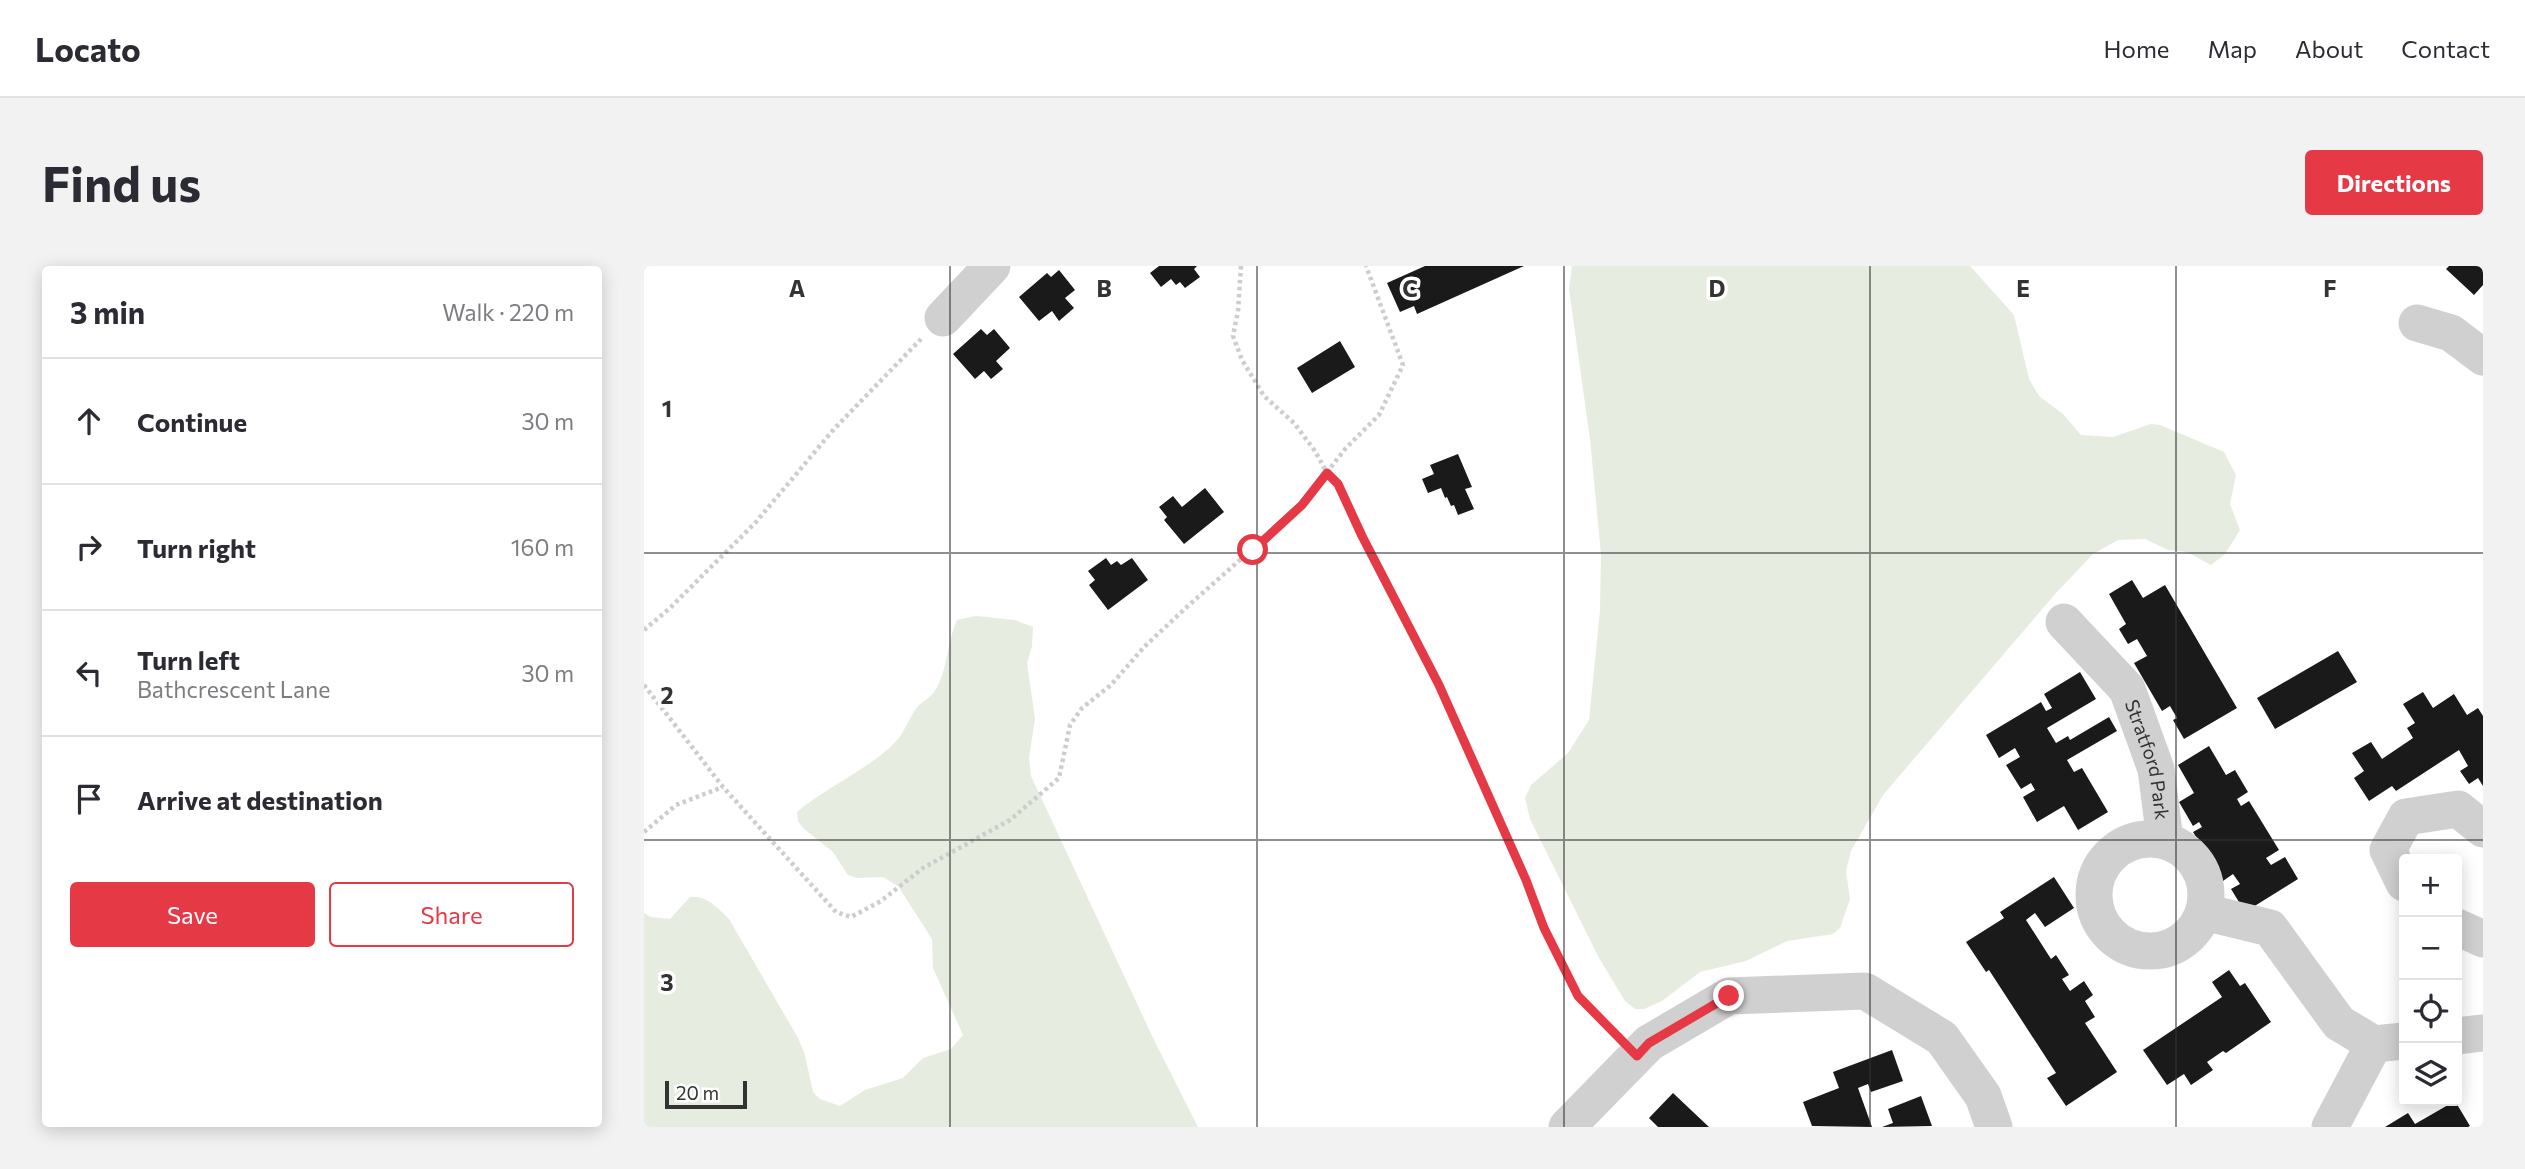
<!DOCTYPE html>
<html lang="en">
<head>
<meta charset="utf-8">
<style>
  body { margin:0; font-family:Commissioner,sans-serif; background:#f2f2f3; color:#2b2b33 }
  .controls { position:absolute; right:21px; bottom:21px; display:grid; overflow:hidden; border-radius:7px; box-shadow:0 4px 18px #0003 }
  .controls button { width:63px; height:63px; display:grid; place-items:center; padding:0; border:0; border-bottom:2px solid #e1e1e2; background:#fff; color:#2b2b33; font:35px sans-serif }
  .scale { position:absolute; left:21px; bottom:18px; width:82px; box-sizing:border-box; padding-left:7px; border:4px solid #333; border-top:0; font-size:19px; line-height:24px; white-space:nowrap; color:#333; -webkit-text-stroke:5px #fff; paint-order:stroke }
  .stop { position:absolute; width:21px; height:21px; margin:-16px; border:5px solid #e63946; border-radius:50%; background:#fff }
  .stop.end { background:#e63946; border-color:#fff; box-shadow:0 2px 7px #0008 }
  .list { margin:0; padding:0; list-style:none }
  h2 { display:flex; justify-content:space-between; align-items:center; height:91px; margin:0; padding:0 28px; font-size:30px }
  h2 small { font-size:23px; font-weight:400; color:#7c7c81 }
  .list li { display:grid; grid-template-columns:46px 1fr auto; gap:21px; align-items:center; box-sizing:border-box; height:126px; padding:0 28px; border-top:2px solid #e1e1e2 }
  .list b { display:block; font-size:26px; white-space:nowrap }
  .list p { margin:0; font-size:23px; white-space:nowrap; color:#7c7c81 }
  .list em { font-size:23px; font-style:normal; color:#7c7c81 }
  .actions { display:flex; gap:14px; padding:21px 28px }
  .actions a { flex:1; padding:16px 0; border:2px solid #e63946; border-radius:7px; text-align:center; font-size:24px; color:#e63946 }
  .actions .main { background:#e63946; color:#fff }
  .icon { flex:none; width:38px; height:38px; fill:none; stroke:currentColor; stroke-width:2; stroke-linecap:round; stroke-linejoin:round }
  .map { position:relative; flex:none; width:1839px; height:861px; overflow:hidden; border-radius:7px }
  header { display:flex; align-items:center; gap:42px; box-sizing:border-box; height:98px; padding:0 35px; background:#fff; border-bottom:2px solid #e1e1e2 }
  header strong { font-size:33px }
  nav { display:flex; gap:38px; margin-inline-start:auto; font-size:24px }
  .intro { display:flex; align-items:center; justify-content:space-between; box-sizing:border-box; height:168px; padding:0 42px }
  h1 { margin:0; font-size:49px }
  .button { padding:18px 32px; border-radius:7px; background:#e63946; color:#fff; font-size:24px; font-weight:700 }
  main { display:flex; gap:42px; padding:0 42px }
  aside { flex:1; background:#fff; border-radius:7px; box-shadow:0 4px 18px #0003 }
  .map>svg:first-child { display:block }
  .green { fill:#e6ecdf }
  .building { fill:#1a1a1a }
  .lines { fill:none; stroke-linecap:round; stroke-linejoin:round }
  .path { stroke:#cdcdcd; stroke-width:4.5; stroke-dasharray:3.5 3.5; stroke-linecap:butt }
  .minor { stroke:#d0d0d0; stroke-width:37 }
  .route { stroke:#e63946; stroke-width:9 }
  .grid { fill:none; stroke:#333; stroke-width:2; stroke-opacity:0.55 }
  .labels { text-anchor:middle; stroke-width:7; stroke-linejoin:round; paint-order:stroke }
  .street-label { font-size:19px; fill:#333; stroke:#fff }
  .grid-label { font-size:23px; text-anchor:middle; font-weight:bold; fill:#333; stroke:#fff; stroke-width:7; stroke-linejoin:round; paint-order:stroke }
</style>
</head>
<body>
<header>
<strong>Locato</strong>
<nav><a>Home</a><a>Map</a><a>About</a><a>Contact</a></nav>
</header>
<div class="intro"><h1>Find us</h1><a class="button">Directions</a></div>
<main>
<aside>
<h2>3 min<small>Walk · 220 m</small></h2>
<ul class="list">
<li><svg class="icon" aria-label="ahead" viewBox="0 0 24 24"><path d="M12 20V5M6 11l6-6 6 6"/></svg><div><b>Continue</b></div><em>30 m</em></li>
<li><svg class="icon" aria-label="right" viewBox="0 0 24 24"><path d="M7 20v-9h11M14 6l5 5-5 5"/></svg><div><b>Turn right</b></div><em>160 m</em></li>
<li><svg class="icon" aria-label="left" viewBox="0 0 24 24"><path d="M17 20v-9H6M10 6l-5 5 5 5"/></svg><div><b>Turn left</b><p>Bathcrescent Lane</p></div><em>30 m</em></li>
<li><svg class="icon" aria-label="arrive" viewBox="0 0 24 24"><path d="M6 21V4h12l-3 4 3 4H6"/></svg><div><b>Arrive at destination</b></div></li>
</ul>
<div class="actions"><a class="main">Save</a><a>Share</a></div>
</aside>
<div class="map">
<svg width="1839" height="861" viewBox="0 0 1839 861">
  <rect width="100%" height="100%" fill="#fff"/>
  <path class="green" d="M928,0H1326L1370,49L1385,113L1395,130L1419,148L1437,169L1469,171L1507,158L1516,159L1580,186L1592,209L1586,238L1596,264L1581,288L1567,299L1543,286L1524,284L1501,273L1474,274L1449,288L1412,327L1239,529L1207,585L1202,605L1206,633L1196,662L1189,668L1143,675L1102,695L1056,706L1018,735L1000,743H991L981,735L955,692L886,553L881,532L887,519L924,487L945,454L956,345L957,288L946,173L925,23Z
    M332,350L371,354L389,361L388,380L383,397L391,453L385,491L387,510L509,772L554,861H0V647L7,651L26,653L46,631C62,629 74,642 85,653L154,772L161,789L169,826L176,833L196,840L221,824L259,812L279,792L307,783L319,769L289,702L288,673L254,620L239,611L213,612L204,609L189,586L159,562L154,555L153,546C182,521 231,500 254,473C262,463 266,450 274,440C279,435 286,432 290,426C303,409 303,376 313,354Z"/>
  <path class="building" d="M515,0H553L550,3L556,11L541,22L536,16L532,19L527,13L517,21L506,7Z
    M781,0H880L773,48L770,40L756,46L743,17Z
    M1805,0H1839V19L1830,29L1802,3Z
    M415,4L431,24L421,32L430,42L415,55L408,45L395,55L375,31L403,7L407,11Z
    M337,63L343,69L350,63L366,82L352,95L359,103L347,113L340,105L331,113L309,88Z
    M696,75L711,101L668,127L653,102Z
    M814,188L828,221L821,223L830,243L814,249L810,239L807,240L803,231L801,232L797,222L784,227L778,213L790,208L786,199Z
    M561,222L580,246L540,278L520,254L523,251L515,241L529,230L538,241Z
    M462,292L467,299L473,295L477,299L488,292L504,314L464,344L445,319L451,314L444,305Z
    M1488,314L1499,332L1521,319L1593,442L1540,473L1529,454L1533,452L1526,440L1518,445L1490,397L1503,390L1493,373L1484,378L1475,363L1482,358L1465,328Z
    M1694,385L1713,416L1631,463L1613,432Z
    M1436,406L1452,433L1403,462L1412,477L1424,470L1426,474L1465,451L1473,465L1423,494L1430,506L1438,502L1464,546L1434,564L1420,540L1393,556L1379,531L1391,524L1387,517L1377,523L1362,499L1376,491L1371,482L1355,492L1342,469L1397,436L1402,445L1408,442L1400,428Z
    M1779,426L1789,442L1810,428L1823,449L1834,442L1839,450V520L1834,512L1825,518L1816,505L1824,500L1815,484L1752,525L1748,520L1725,535L1710,512L1720,505L1708,487L1727,476L1738,493L1769,472L1763,462L1771,457L1759,438Z
    M1565,480L1582,509L1591,504L1604,526L1593,533L1597,540L1605,535L1635,584L1622,592L1627,599L1641,591L1654,613L1601,646L1587,623L1596,618L1589,608L1579,615L1549,566L1558,561L1555,556L1549,560L1535,536L1550,527L1534,499Z
    M1410,611L1430,642L1401,661L1391,647L1382,654L1407,693L1412,689L1425,709L1418,713L1426,725L1440,715L1449,729L1441,735L1451,751L1441,757L1473,806L1422,840L1403,812L1412,807L1345,704L1342,706L1322,676L1360,652L1356,646Z
    M1585,704L1596,720L1601,717L1627,756L1582,787L1579,785L1563,796L1569,804L1547,819L1540,808L1523,819L1499,784L1578,731L1568,716Z
    M1248,784L1259,815L1227,826L1224,818L1214,822L1228,861L1168,860L1159,836L1195,822L1189,806Z
    M1029,827L1065,861H1014L1005,852Z
    M1277,830L1288,860L1238,861L1249,857L1244,843Z
    M1811,835L1826,860L1824,861H1741L1764,847L1771,858Z"/>
  <g class="lines">
    <path class="path" d="M597,0L594,45L589,70L598,94L620,130L650,157L671,185L683,207L694,218L718,270L795,419L882,614L900,661L922,707L934,730L971,769
      M0,364L26,342L112,256L190,163L277,73
      M0,419L79,521L192,646L207,651L237,635L279,602L366,554L415,512L426,459L438,442L467,419L500,381L545,339L658,239L701,183L735,149L759,99L722,0
      M0,566L32,539L79,521"/>
    <g class="minor">
      <path d="M299,52L348,0"/>
      <path d="M1773,57L1807,67L1839,91"/>
      <path id="s1" d="M1420,356L1483,423L1512,503L1521,574"/>
      <circle cx="1506" cy="629" r="56"/>
      <path d="M1760,617L1744,584L1762,551L1814,543L1839,563"/>
      <path d="M1560,646L1626,662L1695,757L1730,778L1760,775"/>
      <path d="M1813,661L1839,673"/>
      <path d="M1813,770L1839,767"/>
      <path d="M923,861L1005,777L1085,730L1221,725L1298,772L1339,830L1350,861"/>
      <path d="M1686,861L1730,778"/>
    </g>
  </g>
  <g class="lines">
    <path class="route" d="M609,284L658,239L683,207L694,218L718,270L795,419L882,614L900,662L934,730L993,790L1005,777L1085,730"/>
  </g>
  <path class="grid" d="M306,0V861M613,0V861M920,0V861M1226,0V861M1532,0V861M0,287H1839M0,574H1839"/>
  <g class="labels">
    <g class="street-label">
      <text dy="7" stroke="none"><textPath href="#s1" startOffset="166">Stratford Park</textPath></text>
    </g>
  </g>
  <g class="grid-label">
    <text x="153" y="31">A</text>
    <text x="460" y="31">B</text>
    <text x="766" y="31">C</text>
    <text x="1073" y="31">D</text>
    <text x="1379" y="31">E</text>
    <text x="1686" y="31">F</text>
    <text x="23" y="151">1</text>
    <text x="23" y="438">2</text>
    <text x="23" y="725">3</text>
  </g>
</svg>
<div class="controls">
<button>+</button>
<button>−</button>
<button><svg class="icon" aria-label="locate" viewBox="0 0 24 24"><circle cx="12" cy="12" r="6"/><path d="M12 2v4M12 18v4M2 12h4M18 12h4"/></svg></button>
<button><svg class="icon" aria-label="layers" viewBox="0 0 24 24"><path d="M12 4l9 5-9 5-9-5zM3 14l9 5 9-5"/></svg></button>
</div>
<div class="scale">20 m</div>
<div class="stop" style="left:609px;top:284px"></div>
<div class="stop end" style="left:1085px;top:730px"></div>
</div>
</main>
</body>
</html>
